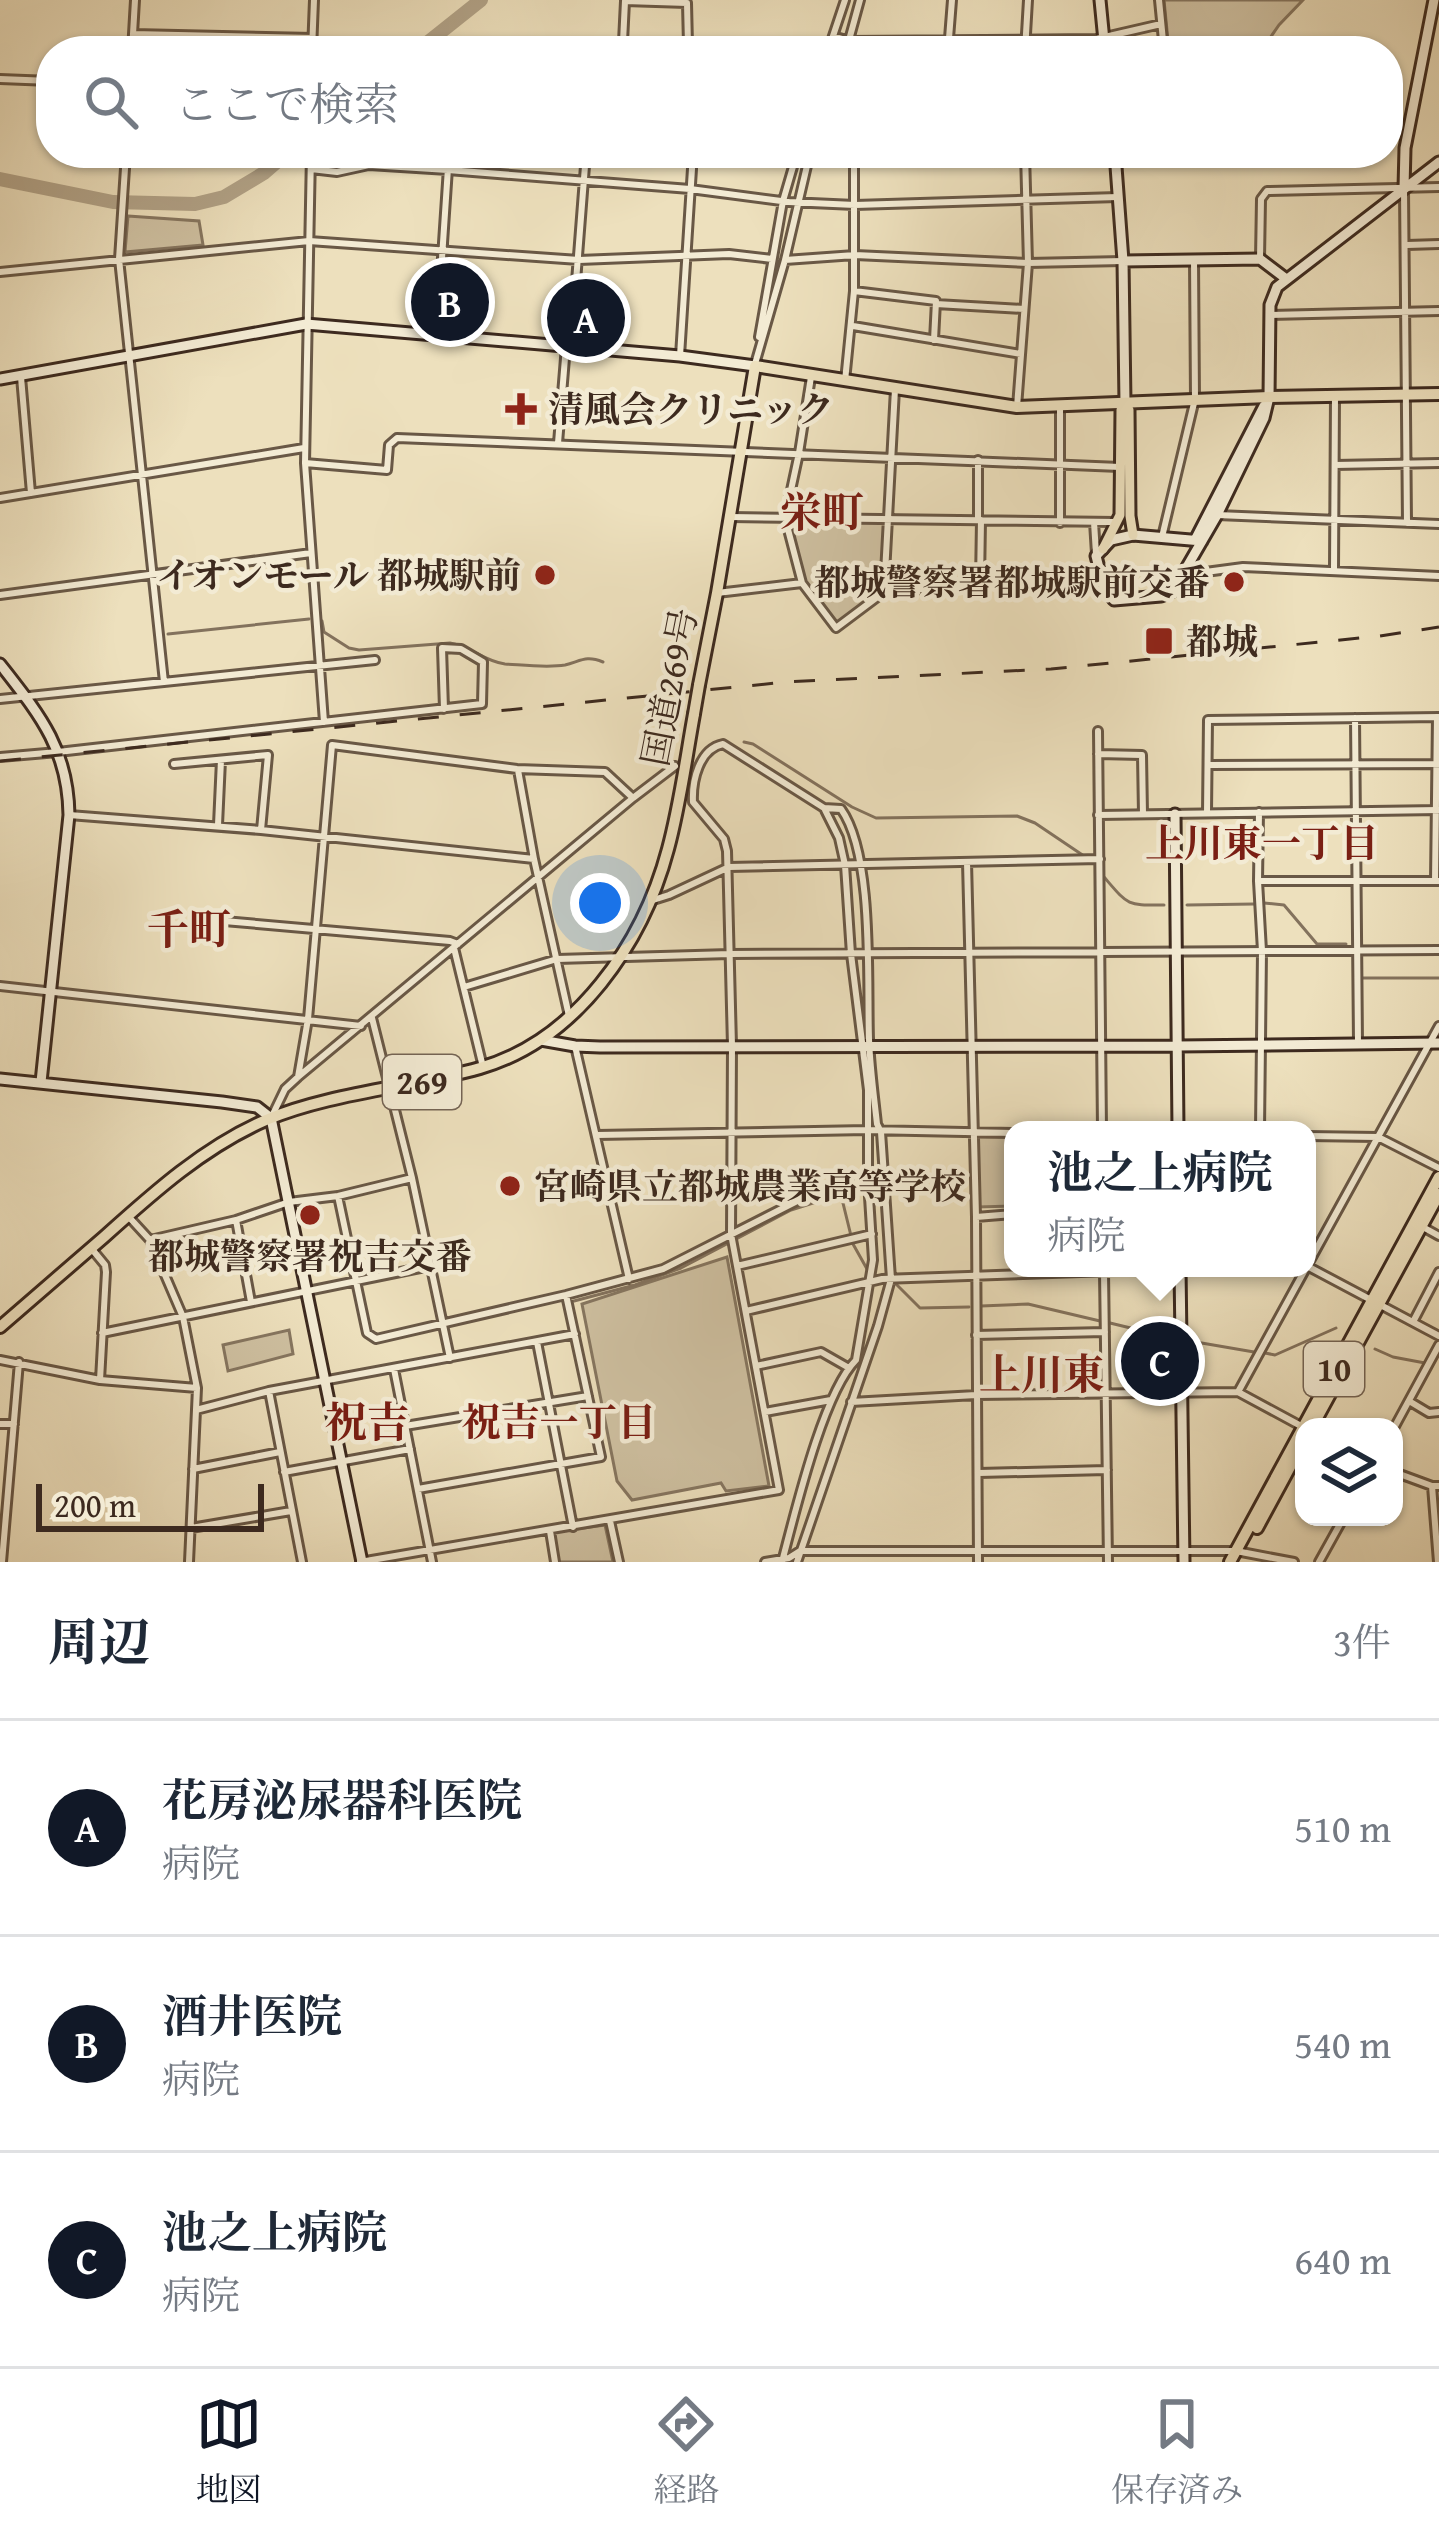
<!DOCTYPE html>
<html lang="ja">
<head>
<meta charset="utf-8">
<style>
  body { margin:0; font-family:"Gentium Book Plus","Noto Serif JP",serif; background:#f6f6f7; color:#1f2937 }
  .controls { position:absolute; right:36px; bottom:36px; display:grid; overflow:hidden; border-radius:24px; box-shadow:0 3px 9px #0004 }
  .controls button { width:108px; height:108px; display:grid; place-items:center; padding:0; border:0; border-bottom:3px solid #e0e1e3; background:#fff; color:#1f2937; font:60px sans-serif }
  .scale { position:absolute; left:36px; bottom:30px; width:228px; box-sizing:border-box; padding-left:12px; border:6px solid #3d2a1f; border-top:0; font-size:33px; line-height:42px; white-space:nowrap; color:#3d2a1f; -webkit-text-stroke:9px #f3ebd4; paint-order:stroke }
  .you { position:absolute; left:600px; top:903px; width:42px; height:42px; margin:-30px; border:9px solid #fff; border-radius:50%; background:#1a73e8; box-shadow:0 0 0 18px #1a73e833 }
  .badge { display:grid; place-items:center; width:78px; height:78px; border-radius:50%; background:#111827; color:#fff; font-size:39px; font-weight:700 }
  .pin { position:absolute; translate:-50% -50%; border:6px solid #fff; box-shadow:0 3px 12px #0006 }
  .popup { position:absolute; left:1004px; top:1121px; width:312px; height:156px; box-sizing:border-box; display:grid; place-content:center; border-radius:24px; background:#fff; filter:drop-shadow(0 3px 9px #0005); font-size:39px; white-space:nowrap; color:#747a83 }
  .popup b { font-size:45px; color:#1f2937 }
  .popup::after { content:''; position:absolute; left:50%; top:100%; margin-left:-24px; border:24px solid transparent; border-top-color:#fff }
  .list { margin:0; padding:0; list-style:none }
  h2 { display:flex; justify-content:space-between; align-items:center; height:156px; margin:0; padding:0 48px; font-size:51px }
  h2 small { font-size:39px; font-weight:400; color:#747a83 }
  .list li { display:grid; grid-template-columns:78px 1fr auto; gap:36px; align-items:center; box-sizing:border-box; height:216px; padding:0 48px; border-top:3px solid #e0e1e3 }
  .list b { display:block; font-size:45px; white-space:nowrap }
  .list p { margin:0; font-size:39px; white-space:nowrap; color:#747a83 }
  .list em { font-size:39px; font-style:normal; color:#747a83 }
  .icon { flex:none; width:66px; height:66px; fill:none; stroke:currentColor; stroke-width:2; stroke-linecap:round; stroke-linejoin:round }
  .map { position:relative; flex:none; width:1439px; height:1562px; overflow:hidden }
  .search { position:absolute; background:#fff; box-shadow:0 3px 9px #0004; left:36px; right:36px; top:36px; height:132px; display:flex; align-items:center; gap:30px; box-sizing:border-box; padding:0 42px; border-radius:48px; color:#747a83; font-size:45px }
  .sheet { height:804px; background:#fff }
  nav { display:flex; justify-content:space-around; align-items:center; box-sizing:border-box; height:168px; border-top:3px solid #e0e1e3; background:#fff; font-size:33px; color:#747a83 }
  nav a { display:grid; justify-items:center; gap:6px }
  nav .on { color:#111827 }
  .map>svg:first-child { display:block }
  .green { fill:#cfc1a2; stroke:#867660; stroke-width:3 }
  .lines { fill:none; stroke-linecap:round; stroke-linejoin:round }
  .stream { stroke:#83725d; stroke-width:3 }
  .river { stroke:#b1a287; stroke-width:14 }
  .street-casing { stroke:#695846; stroke-width:12 }
  .secondary-casing { stroke:#3d2a1f; stroke-width:15 }
  .primary-casing { stroke:#3d2a1f; stroke-width:15 }
  .highway-casing { stroke:#3d2a1f; stroke-width:16 }
  .street { stroke:#f3ebd4; stroke-width:6 }
  .secondary { stroke:#f3ebd4; stroke-width:9 }
  .primary { stroke:#ede0bd; stroke-width:9 }
  .highway { stroke:#ede0bd; stroke-width:10 }
  .rail { stroke:#3d2a1f; stroke-width:3; stroke-dasharray:21 21; stroke-linecap:butt }
  .highway-bridge-casing { stroke:#3d2a1f; stroke-width:16; stroke-linecap:butt }
  .highway-bridge { stroke:#ede0bd; stroke-width:10 }
  .poi-dot { fill:#8f2418; stroke:#f3ebd4; stroke-width:4.5 }
  .labels { text-anchor:middle; stroke-width:9; stroke-linejoin:round; paint-order:stroke }
  .shield { fill:#f3ebd4; stroke:#746455; stroke-width:3 }
  .shield-label { font-size:33px; font-weight:bold; fill:#3d2a1f }
  .poi-label { font-size:36px; font-weight:bold; fill:#3d2a1f; stroke:#f3ebd4; text-anchor:start }
  .street-label { font-size:36px; fill:#3d2a1f; stroke:#f3ebd4 }
  .neighbourhood-label { font-size:39px; font-weight:bold; fill:#7a1f14; stroke:#f3ebd4 }
  .quarter-label { font-size:42px; font-weight:bold; fill:#7a1f14; stroke:#f3ebd4 }
</style>
</head>
<body>
<div class="map">
<svg width="1439" height="1562" viewBox="0 0 1439 1562">
  <rect width="100%" height="100%" fill="#ede0bd"/>
  <filter id="stains"><feTurbulence type="fractalNoise" baseFrequency=".00167" numOctaves="4"/><feColorMatrix values="0 0 0 0 .2 0 0 0 0 .09 0 0 0 0 .02 0 0 0 .5 -.17"/></filter>
  <radialGradient id="worn" r=".72"><stop offset=".6" stop-color="#630" stop-opacity="0"/><stop offset="1" stop-color="#630" stop-opacity=".3"/></radialGradient>
  <path class="green" d="M1164,0H1303L1279,25L1261,51H1169Z
    M128,216L199,221L203,245L125,252Z
    M785,518L888,519L884,592L836,628L802,583Z
    M976,1137H1013V1206L977,1207Z
    M727,1257L769,1486L726,1491L721,1483L632,1500L617,1481L582,1304Z
    M289,1330L293,1354L228,1371L223,1345Z
    M605,1525L613,1562H558L554,1532Z"/>
  <g class="lines">
    <path class="stream" d="M322,621L324,632L349,648L359,650L450,643C470,646 485,662 505,664C523,665 547,668 565,665C581,661 586,655 603,662
      M168,634L309,619
      M744,742L753,744L852,807L876,818L1017,816L1035,823L1084,856
      M1104,877C1129,906 1126,905 1164,905
      M1264,903L1284,905L1317,944H1346
      M1187,905L1254,904
      M1362,978H1439
      M896,1284L920,1308L969,1307
      M574,1301L635,1285L681,1268L791,1210L835,1196L842,1199L853,1244L867,1269
      M981,1306L1028,1304L1100,1321
      M1110,1323L1172,1338
      M1190,1341L1254,1352
      M1375,1349L1393,1357L1425,1363
      M1265,1353L1275,1355L1336,1328"/>
    <path class="river" d="M417,51L481,0
      M0,179L113,202L195,204L224,197L264,173L287,153"/>
    <g class="street-casing">
      <path id="street" d="M1159,0L1164,51
        M133,34L313,38
        M833,36L849,41L1096,39L1161,24
        M688,45L687,3L625,1L623,42L702,45V51
        M132,51L135,0
        M312,51L314,0
        M828,51L845,0
        M846,51L860,0
        M948,51L952,0
        M1025,51L1028,0
        M0,79L51,81
        M126,153L119,259L164,682
        M311,153L305,463L324,722
        M855,157L989,153
        M311,169L337,172L369,165L448,170L690,189L789,202L855,205L1118,197
        M1404,190L1407,523
        M1407,245L1439,244
        M1260,259L1261,199L1267,191L1439,187
        M785,260L855,255L1028,263L1123,261
        M0,272L309,241L579,260L729,254L772,259
        M854,291L936,301L934,340
        M936,304L1024,309
        M1269,315L1439,311
        M853,326L1021,354
        M437,333L449,153
        M759,337L783,201L797,153
        M571,346L586,153
        M680,356L693,153
        M755,364L785,260L810,153
        M21,377L31,493
        M811,377L799,453L785,518L802,583L836,628L884,592L1099,575
        M845,381L854,291V153
        M1017,407L1028,263L1025,153
        M558,443L566,346
        M305,463L387,470L389,445L397,438L1120,467
        M1335,465L1439,463
        M0,498L304,448
        M1217,515L1439,524
        M730,517L1116,522
        M978,520V460
        M1094,522L1096,554
        M1060,523V406
        M1162,537L1195,399L1194,260
        M1334,570L1335,396
        M1183,575L1243,567L1439,576
        M980,583L981,520
        M884,592L895,389
        M717,593L802,583
        M0,595L311,553
        M0,699L375,660
        M1355,718L1358,1043
        M1098,731L1102,1130
        M1098,754L1142,755L1143,814
        M0,757L58,752L482,704L483,662L461,649L442,648L444,709
        M174,764L268,755L261,830
        M1209,765L1439,764
        M518,770L534,859L569,1016
        M1259,812L1258,881L1262,951L1260,1130
        M1207,813L1208,720L1439,717
        M69,815L261,830L534,859
        M1098,815L1439,810
        M218,825L221,760
        M967,862L976,1217L978,1562
        M1258,881H1439
        M1435,881L1437,717
        M650,901L669,895L729,867L1100,859
        M224,921L450,941L458,944
        M454,948L483,1067
        M0,986L361,1026
        M464,987L557,959L730,954L1439,950
        M372,1018L412,1178L450,1358
        M575,1046L629,1279
        M298,1077L308,1019L332,745L517,769L605,772L633,798
        M272,1116L285,1089L298,1077L633,798L675,766
        M597,1135L867,1130L1013,1133
        M1307,1136L1378,1137L1439,1168
        M338,1196L367,1333L376,1339L566,1295L663,1269L807,1196L868,1181
        M128,1216L150,1240L183,1317L197,1388L189,1562
        M976,1217L1013,1214
        M236,1220L251,1302
        M1421,1226L1439,1236
        M150,1240L236,1220L289,1202L338,1196L412,1178
        M91,1248L105,1265L106,1272L100,1380
        M737,1266L872,1234
        M1307,1266L1439,1026
        M1307,1266L1439,1336
        M1104,1272L1108,1562
        M746,1311L882,1279L1197,1268
        M1413,1322L1439,1272
        M102,1333L430,1266
        M976,1335L1105,1332
        M537,1342L573,1527
        M0,1360L100,1380L197,1388
        M756,1366L821,1352L849,1368
        M394,1369L432,1562
        M269,1391L302,1562
        M1238,1392L1306,1268
        M1409,1401L1429,1413L1439,1412
        M851,1402L976,1395L1238,1392L1301,1426
        M196,1410L269,1391L575,1334
        M765,1412L831,1400
        M0,1424H14
        M405,1426L588,1396
        M1394,1428L1439,1345
        M193,1469L280,1452
        M284,1472L410,1449
        M1394,1472L1432,1486H1439
        M979,1473L1107,1470
        M1432,1486L1438,1562
        M418,1489L601,1457L566,1295
        M610,1521L619,1562
        M191,1528L291,1511
        M550,1531L555,1562
        M2,1562L19,1362
        M360,1562L779,1490L731,1234L732,1046L727,851L724,839L693,802C692,781 699,749 723,744L824,808L841,809C874,855 867,981 869,1039C870,1067 874,1096 877,1124L881,1132L891,1279L878,1326L797,1562
        M765,1562L789,1558L800,1551H1236L1294,1562
        M782,1562C795,1513 823,1393 856,1360L873,1260L868,1181V1090L851,954L845,865L839,838L824,808
        M1319,1562L1344,1517"/>
    </g>
    <g class="secondary-casing">
      <path id="secondary" d="M1100,0L1105,51
        M1115,153L1123,261L1125,403
        M1404,188L1405,148L1434,0
        M1123,261L1260,259L1285,278
        M0,379L306,324L680,356L755,366
        M1195,540L1264,406
        M1202,541L1133,535L1111,540L1096,556L1104,588L1114,600L1161,596L1173,591L1217,515L1264,418L1269,397L1270,305L1277,287L1439,162
        M0,664C39,714 68,748 69,815L41,1082
        M1175,814L1178,1130
        M541,1040L575,1046L600,1047L1178,1046L1439,1043
        M0,1079L222,1102L257,1107L271,1118L362,1562
        M1180,1268L1184,1562"/>
    </g>
    <g class="primary-casing">
      <path id="primary" d="M1125,403L1129,410L1130,516L1133,535
        M1103,549L1120,515L1121,410L1125,403"/>
    </g>
    <g class="highway-casing">
      <path id="highway" d="M699,685L717,593L755,366L1017,407L1269,397L1439,394
        M0,1327C35,1297 69,1267 104,1237C154,1192 204,1147 266,1120C329,1093 413,1087 480,1068C577,1040 643,943 668,849C680,805 686,758 694,714
        M1312,1427L1439,1194
        M1257,1528L1304,1441
        M1230,1562L1439,1177"/>
    </g>
    <use href="#street" class="street"/>
    <use href="#secondary" class="secondary"/>
    <use href="#primary" class="primary"/>
    <use href="#highway" class="highway"/>
    <path class="rail" d="M0,761L786,682L1051,669L1380,636L1439,627"/>
    <g class="highway-bridge-casing">
      <path id="highway-bridge" d="M694,714L699,685"/>
    </g>
    <use href="#highway-bridge" class="highway-bridge"/>
  </g>
  <g class="poi-dot">
    <path d="M515 391h12v12h12v12h-12v12h-12v-12h-12v-12h12z"/>
    <circle cx="545" cy="575" r="12"/>
    <circle cx="1234" cy="582" r="12"/>
    <rect x="1144" y="626" width="30" height="30" rx="6"/>
    <circle cx="510" cy="1186" r="12"/>
    <circle cx="310" cy="1215" r="12"/>
  </g>
  <g class="labels">
    <g class="shield">
      <rect x="383" y="1055" width="78" height="54" rx="9"/>
      <rect x="1304" y="1342" width="60" height="54" rx="9"/>
    </g>
    <g class="shield-label">
      <text x="422" y="1094">269</text>
      <text x="1334" y="1381">10</text>
    </g>
    <g class="poi-label">
      <text x="548" y="422">清風会クリニック</text>
      <text x="521" y="588" text-anchor="end">イオンモール 都城駅前</text>
      <text x="1210" y="595" text-anchor="end">都城警察署都城駅前交番</text>
      <text x="1186" y="654">都城</text>
      <text x="534" y="1199">宮崎県立都城農業高等学校</text>
      <text x="310" y="1269" text-anchor="middle">都城警察署祝吉交番</text>
    </g>
    <g class="street-label">
      <text transform="translate(669 687) rotate(-79)" y="13">国道269号</text>
    </g>
    <g class="neighbourhood-label">
      <text x="1262" y="857">上川東一丁目</text>
      <text x="559" y="1436">祝吉一丁目</text>
    </g>
    <g class="quarter-label">
      <text x="822" y="527">栄町</text>
      <text x="189" y="944">千町</text>
      <text x="1042" y="1389">上川東</text>
      <text x="367" y="1437">祝吉</text>
    </g>
  </g>
  <rect width="100%" height="100%" filter="url(#stains)"/>
  <rect width="100%" height="100%" fill="url(#worn)"/>
</svg>
<div class="controls">
<button><svg class="icon" aria-label="layers" viewBox="0 0 24 24"><path d="M12 4l9 5-9 5-9-5zM3 14l9 5 9-5"/></svg></button>
</div>
<div class="scale">200 m</div>
<div class="you"></div>
<div class="pin badge" style="left:586px;top:318px">A</div>
<div class="pin badge" style="left:450px;top:302px">B</div>
<div class="pin badge" style="left:1160px;top:1361px">C</div>
<div class="popup"><b>池之上病院</b>病院</div>
<div class="search"><svg class="icon" aria-label="search" viewBox="0 0 24 24"><circle cx="10" cy="10" r="6"/><path d="M15 15l6 6"/></svg>ここで検索</div>
</div>
<section class="sheet">
<h2>周辺<small>3件</small></h2>
<ul class="list">
<li><span class="badge">A</span><div><b>花房泌尿器科医院</b><p>病院</p></div><em>510 m</em></li>
<li><span class="badge">B</span><div><b>酒井医院</b><p>病院</p></div><em>540 m</em></li>
<li><span class="badge">C</span><div><b>池之上病院</b><p>病院</p></div><em>640 m</em></li>
</ul>
</section>
<nav>
<a class="on"><svg class="icon" aria-label="map" viewBox="0 0 24 24"><path d="M3 6l6-2 6 2 6-2v14l-6 2-6-2-6 2zM9 4v14M15 6v14"/></svg>地図</a>
<a><svg class="icon" aria-label="directions" viewBox="0 0 24 24"><path d="M12 3l9 9-9 9-9-9zM9 14v-3h6M13 9l2 2-2 2"/></svg>経路</a>
<a><svg class="icon" aria-label="saved" viewBox="0 0 24 24"><path d="M7 4h10v16l-5-4-5 4z"/></svg>保存済み</a>
</nav>
</body>
</html>
